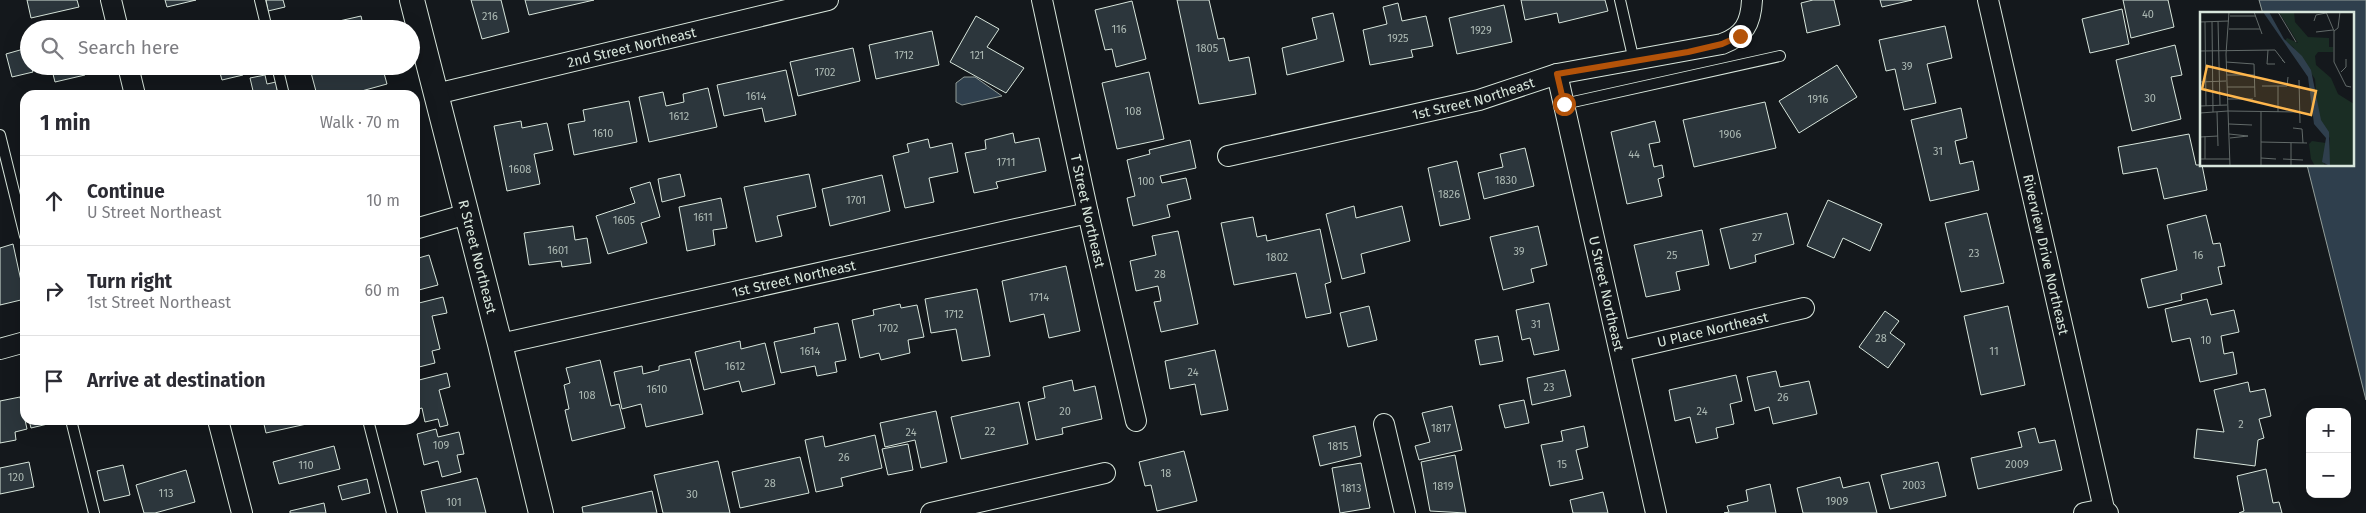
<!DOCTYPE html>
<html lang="en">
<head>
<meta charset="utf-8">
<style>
  body { margin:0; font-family:"Fira Sans",sans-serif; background:#f2f2f3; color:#2b2b33 }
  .controls { position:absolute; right:15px; bottom:15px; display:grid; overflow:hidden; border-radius:10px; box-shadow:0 5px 20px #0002 }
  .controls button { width:45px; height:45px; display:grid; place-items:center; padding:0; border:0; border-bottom:1px solid #e1e1e2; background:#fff; color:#2b2b33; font:25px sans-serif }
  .stop { position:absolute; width:15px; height:15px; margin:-11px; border:4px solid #b45309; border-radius:50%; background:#fff }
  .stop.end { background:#b45309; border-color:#fff; box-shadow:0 1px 5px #0008 }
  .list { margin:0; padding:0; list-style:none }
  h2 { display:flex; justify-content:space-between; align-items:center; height:65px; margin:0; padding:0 20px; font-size:21px }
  h2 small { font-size:16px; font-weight:400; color:#7c7c81 }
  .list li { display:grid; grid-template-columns:32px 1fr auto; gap:15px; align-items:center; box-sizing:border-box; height:90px; padding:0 20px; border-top:1px solid #e1e1e2 }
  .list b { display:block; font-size:19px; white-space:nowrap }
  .list p { margin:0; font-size:16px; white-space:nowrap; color:#7c7c81 }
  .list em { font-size:16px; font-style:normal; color:#7c7c81 }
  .icon { flex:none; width:28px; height:28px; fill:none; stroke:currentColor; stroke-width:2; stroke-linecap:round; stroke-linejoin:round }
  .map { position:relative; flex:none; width:2366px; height:513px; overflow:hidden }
  .search { position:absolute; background:#fff; box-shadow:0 5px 20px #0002; left:20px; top:20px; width:400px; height:55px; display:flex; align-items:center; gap:12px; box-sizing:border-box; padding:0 18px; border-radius:28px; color:#7c7c81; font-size:19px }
  .panel { position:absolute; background:#fff; box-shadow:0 5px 20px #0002; left:20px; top:90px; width:400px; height:335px; border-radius:15px }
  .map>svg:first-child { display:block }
  .water { fill:#2f3f4d; stroke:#939e99 }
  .building { fill:#2c363c; stroke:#d8e6dc }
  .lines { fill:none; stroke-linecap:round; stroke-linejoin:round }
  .service-casing { stroke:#d8e6dc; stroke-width:12 }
  .minor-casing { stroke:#d8e6dc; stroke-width:22 }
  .tertiary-casing { stroke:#d8e6dc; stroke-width:26 }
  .service { stroke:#14181c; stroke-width:10 }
  .minor { stroke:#14181c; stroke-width:20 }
  .tertiary { stroke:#14181c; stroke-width:24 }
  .route { stroke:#b45309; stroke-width:6 }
  .labels { text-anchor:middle; stroke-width:4; stroke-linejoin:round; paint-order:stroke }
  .number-label { font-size:11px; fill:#adbab4 }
  .street-label { font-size:14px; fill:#d8e6dc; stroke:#14181c }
  .inset-road { fill:none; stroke:#626a69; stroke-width:1 }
  .view { fill:#ffb74d; fill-opacity:0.15; stroke:#ffb74d; stroke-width:2.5 }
  .inset-edge { fill:none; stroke:#d8e6dc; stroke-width:2.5 }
</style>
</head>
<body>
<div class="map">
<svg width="2366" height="513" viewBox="0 0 2366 513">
  <rect width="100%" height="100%" fill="#14181c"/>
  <path class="water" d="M2259,0H2366V400L2307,165H2352V14H2263Z
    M964,77H975L1002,96L962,105L956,102V83Z"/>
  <path class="building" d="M27,0H77L79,7L31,18Z
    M165,0H196L167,7Z
    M266,0H283L285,7L268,11Z
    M471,0H501L509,32L482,39Z
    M525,0H594L529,15Z
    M1177,0H1209L1218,39L1224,38L1229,61L1249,57L1256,94L1199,104Z
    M1521,0H1605L1608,11L1559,23L1557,13L1525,20Z
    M1813,0H1834L1840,25L1807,33L1801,3Z
    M1880,0H1912L1882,7Z
    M2123,0H2168L2174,27L2131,38Z
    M1132,1L1146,59L1116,67L1112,49L1105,50L1095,10Z
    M1398,3L1402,21L1426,16L1433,46L1411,50L1413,57L1370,65L1363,30L1387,24L1383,7Z
    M1504,5L1512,42L1457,54L1449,18Z
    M2122,9L2129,44L2090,53L2082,19Z
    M1333,13L1344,61L1287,75L1282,48L1317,39L1312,18Z
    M361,16L364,29H327L326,24Z
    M976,16L999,29L987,47L1024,68L1006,93L950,62Z
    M209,22L211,29H178Z
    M1945,26L1952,58L1927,64L1936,103L1904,110L1895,69L1886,71L1879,40Z
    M932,31L939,65L876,79L869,45Z
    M2175,45L2182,75L2171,77L2181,119L2132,131L2116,60Z
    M27,48L29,66H31L33,72L12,77L6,54Z
    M853,48L860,81L798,96L790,62Z
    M1837,65L1857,97L1799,133L1779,101Z
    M51,66H83L85,75L55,82Z
    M218,66H241L243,75L222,80Z
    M319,66H382L387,84L347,95H317L310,69Z
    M786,70L796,115L765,122L762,108L724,116L717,85Z
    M1149,72L1164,139L1117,149L1102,83Z
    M265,75L267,84L276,82L278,95H254L250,78Z
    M708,88L717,127L649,142L639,97L663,92L666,106L684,102L683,94Z
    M629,101L637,142L574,155L568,124L585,121L583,110Z
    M1765,102L1776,148L1694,167L1683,120Z
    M1961,108L1967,138L1955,141L1960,164L1973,161L1979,190L1930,201L1911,120Z
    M521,121L522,128L547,123L553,150L534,154L540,184L507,191L494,126Z
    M1655,121L1660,142L1649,144L1654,167L1662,165L1664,177L1658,179L1662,196L1627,204L1611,132Z
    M1013,133L1015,143L1039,138L1046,171L996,182L998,188L974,193L965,153L986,149L985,140Z
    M2189,134L2196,165H2202L2207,190L2164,199L2157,168L2123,174L2118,147Z
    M928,139L930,148L952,143L958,172L929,178L934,202L905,208L893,156L909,152L907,144Z
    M1190,140L1196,168L1160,176L1162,183L1186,178L1191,199L1167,205L1170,217L1133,226L1127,198L1135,196L1127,160L1150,154L1149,150Z
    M1525,148L1534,186L1484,199L1478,173L1503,167L1500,154Z
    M1457,161L1470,219L1440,226L1428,168Z
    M680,174L685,196L662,202L658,179Z
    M809,174L816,207L777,216L782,236L756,242L744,187Z
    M882,175L890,211L830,226L822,189Z
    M650,182L660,217L641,223L647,243L608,254L596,216L635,203L630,188Z
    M721,198L727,228L713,230L715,245L687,251L679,207Z
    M1828,200L1882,224L1870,251L1843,238L1834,258L1807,246Z
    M1354,206L1356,218L1402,206L1410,241L1361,254L1365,273L1342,279L1326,214Z
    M1787,213L1794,244L1755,255L1756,262L1730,269L1720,229Z
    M1987,213L2004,283L1961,292L1945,223Z
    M2206,215L2213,244L2220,243L2225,266L2218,267L2222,284L2181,294L2182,300L2148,308L2141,279L2177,270L2167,225Z
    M1253,217L1257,237L1266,235L1267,241L1320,229L1331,282L1325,284L1331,313L1306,318L1296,273L1234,285L1221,223Z
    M573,226L575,240L587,238L591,263L562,267L561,261L529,265L524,233Z
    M1538,226L1547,265L1531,269L1534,282L1503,290L1490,237Z
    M1702,230L1709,265L1676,272L1680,290L1646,297L1634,245Z
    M1178,231L1198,324L1161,332L1154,302L1161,301L1158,286L1136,291L1130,261L1156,255L1152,236Z
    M13,244L25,299L0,305V248Z
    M429,255L438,285L415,291V259Z
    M1066,266L1080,331L1049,338L1044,314L1010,322L1002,281Z
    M977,289L990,356L962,361L956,329L931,333L925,299Z
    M443,297L447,313L432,316L440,349L432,351L435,363L415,368V304Z
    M2207,299L2211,315L2234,310L2239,332L2221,336L2224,354L2233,352L2237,374L2200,382L2190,338L2172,342L2165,309Z
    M1549,303L1559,350L1534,355L1530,338L1522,340L1516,310Z
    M900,304L901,308L917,305L924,337L908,340L910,353L881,360L879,353L860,358L852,320L874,315L873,310Z
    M1369,306L1377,340L1348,347L1340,313Z
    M2008,306L2025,385L1981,395L1964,316Z
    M1885,311L1899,321L1890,333L1905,344L1888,368L1859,347Z
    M838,323L846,360L835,362L837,372L817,376L815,366L781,373L774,342L815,333L814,328Z
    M1498,336L1503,361L1480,365L1475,340Z
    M740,341L741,349L765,343L775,384L742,392L739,381L704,390L695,352Z
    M1215,350L1228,410L1201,415L1195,384L1170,389L1165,361Z
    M690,359L703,414L646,427L641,404L622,409L614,372L642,366L643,374L659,370V366Z
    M600,360L611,406L619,404L625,428L572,441L565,410L569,409L564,385L570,383L566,368Z
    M1565,370L1571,396L1532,405L1527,378Z
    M1776,371L1780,387L1809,381L1817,414L1773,424L1769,407L1755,411L1747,377Z
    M447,373L450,387L439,390L448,425L440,427L438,419L425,422L422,408L415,410V396L417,395L415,381Z
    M1736,375L1742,401L1730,404L1734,424L1716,428L1718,438L1696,443L1690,417L1675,421L1669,390Z
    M1072,380L1074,391L1095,386L1102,419L1062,428L1063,434L1036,440L1028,402L1045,398L1043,387Z
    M2248,382L2250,392L2265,389L2271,416L2259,419L2264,438L2258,440L2255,466L2194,458L2197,429L2224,432L2214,390Z
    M20,397L27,429L15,432L16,440L0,443V401Z
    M1524,400L1529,423L1505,428L1499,405Z
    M1019,402L1028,444L961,459L951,417Z
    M1452,406L1462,450L1419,460L1415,446L1430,442L1422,413Z
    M936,411L947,462L921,468L915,440L885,447L880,423Z
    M29,420H56V422L31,428Z
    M263,420H310L311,423L266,433Z
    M1355,426L1361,456L1320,466L1313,436Z
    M1584,426L1588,447L1576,450L1583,479L1550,486L1541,445L1563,441L1561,431Z
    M2035,428L2039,443L2055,440L2062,470L1978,489L1971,458L2022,447L2018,432Z
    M436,429L438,437L459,432L464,454L457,455L461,472L442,477L438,461L424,465L417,434Z
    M875,435L882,468L841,478L843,486L816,492L805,440L823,436L825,447Z
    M908,444L913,470L888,475L882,449Z
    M334,446L340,469L279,484L273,462Z
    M1184,451L1197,501L1157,511L1151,485L1145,486L1139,462Z
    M1455,455L1466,513L1430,511L1421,462Z
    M800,457L809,493L740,508L732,472Z
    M718,461L730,513H663L654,475Z
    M29,462L34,487L0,494V468Z
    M1938,462L1946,496L1890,509L1881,475Z
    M1361,463L1370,508L1340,513L1332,468Z
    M123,465L130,495L104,501L97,471Z
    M2266,469L2273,503L2279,502L2282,513H2239L2244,511L2237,476Z
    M186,470L195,502L155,513H144L136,485Z
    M1840,477L1843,488L1869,482L1877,513H1803L1797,488Z
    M477,478L486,513H426L421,491Z
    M367,479L370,493L342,500L338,486Z
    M1770,484L1776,513H1724L1729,512L1727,506L1748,501L1746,490Z
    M652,491L657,513H583L582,507Z
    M1603,492L1608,513H1573L1570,500Z
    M324,503L326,513H290V511Z"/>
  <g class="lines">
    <g class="service-casing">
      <path id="service" d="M260,0L267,29
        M1620,0L1634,61
        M277,66L284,95
        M1564,104L1780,56
        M0,135L25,236
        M71,420L94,513
        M368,420L392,513"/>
    </g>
    <g class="minor-casing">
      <g id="minor">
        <path d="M111,0L118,29"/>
        <path id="s1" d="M1042,0L1088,213L1136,421"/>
        <path id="s2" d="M1988,0L2104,509L2108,513"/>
        <path d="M128,66L135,95"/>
        <path id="s3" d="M1557,74L1656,513"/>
        <path id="s4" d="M436,94L828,0"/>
        <path id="s5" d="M1228,156L1479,100L1557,74L1722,44C1744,36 1751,23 1752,0"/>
        <path d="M415,229L467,214"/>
        <path id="s6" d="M500,344L1088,213"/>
        <path d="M0,349L25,342"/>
        <path id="s7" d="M1620,351L1804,308"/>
        <path d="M218,420L242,513"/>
        <path d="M1384,424L1405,513"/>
        <path d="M931,513L1105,473"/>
        <path d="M2084,513L2104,509"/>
      </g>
    </g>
    <g class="tertiary-casing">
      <g id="tertiary">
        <path id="s8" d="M412,0L500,344L541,513"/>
      </g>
    </g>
    <use href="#service" class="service"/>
    <use href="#minor" class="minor"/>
    <use href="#tertiary" class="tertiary"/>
  </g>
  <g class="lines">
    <path class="route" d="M1564,104L1557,74L1688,52L1722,44L1740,36"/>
  </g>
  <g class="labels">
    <g class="number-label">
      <text x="2148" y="18">40</text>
      <text x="490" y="20">216</text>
      <text x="1119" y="33">116</text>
      <text x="1481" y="34">1929</text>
      <text x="1398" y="42">1925</text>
      <text x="1207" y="52">1805</text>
      <text x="904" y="59">1712</text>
      <text x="977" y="59">121</text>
      <text x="1907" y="70">39</text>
      <text x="825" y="76">1702</text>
      <text x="756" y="100">1614</text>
      <text x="2150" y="102">30</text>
      <text x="1818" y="103">1916</text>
      <text x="1133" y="115">108</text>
      <text x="679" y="120">1612</text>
      <text x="603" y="137">1610</text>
      <text x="1730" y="138">1906</text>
      <text x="1938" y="155">31</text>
      <text x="1634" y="158">44</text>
      <text x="1006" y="166">1711</text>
      <text x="520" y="173">1608</text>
      <text x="1506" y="184">1830</text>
      <text x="1146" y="185">100</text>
      <text x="1449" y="198">1826</text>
      <text x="856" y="204">1701</text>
      <text x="703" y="221">1611</text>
      <text x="624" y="224">1605</text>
      <text x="1757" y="241">27</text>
      <text x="558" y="254">1601</text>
      <text x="1519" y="255">39</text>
      <text x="1974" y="257">23</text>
      <text x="1672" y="259">25</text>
      <text x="2198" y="259">16</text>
      <text x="1277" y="261">1802</text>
      <text x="1160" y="278">28</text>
      <text x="1039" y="301">1714</text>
      <text x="954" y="318">1712</text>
      <text x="1536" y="328">31</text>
      <text x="888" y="332">1702</text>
      <text x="1881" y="342">28</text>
      <text x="2206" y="344">10</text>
      <text x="810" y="355">1614</text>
      <text x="1994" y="355">11</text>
      <text x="735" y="370">1612</text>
      <text x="1193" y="376">24</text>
      <text x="1549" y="391">23</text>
      <text x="657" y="393">1610</text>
      <text x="587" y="399">108</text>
      <text x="1783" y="401">26</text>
      <text x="1065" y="415">20</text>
      <text x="1702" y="415">24</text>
      <text x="2241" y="428">2</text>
      <text x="1441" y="432">1817</text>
      <text x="990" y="435">22</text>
      <text x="911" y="436">24</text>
      <text x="441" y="449">109</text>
      <text x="1338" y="450">1815</text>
      <text x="844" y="461">26</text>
      <text x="1562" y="468">15</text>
      <text x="2017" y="468">2009</text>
      <text x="306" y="469">110</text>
      <text x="1166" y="477">18</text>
      <text x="16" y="481">120</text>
      <text x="770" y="487">28</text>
      <text x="1914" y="489">2003</text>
      <text x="1443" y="490">1819</text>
      <text x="1351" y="492">1813</text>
      <text x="166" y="497">113</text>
      <text x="692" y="498">30</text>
      <text x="1837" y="505">1909</text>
      <text x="454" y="506">101</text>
    </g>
    <g class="street-label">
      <text dy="5" stroke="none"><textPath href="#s4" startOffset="201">2nd Street Northeast</textPath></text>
      <text dy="5" stroke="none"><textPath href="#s5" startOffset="252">1st Street Northeast</textPath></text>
      <text dy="5" stroke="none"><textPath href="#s1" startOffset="216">T Street Northeast</textPath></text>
      <text dy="5" stroke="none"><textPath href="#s2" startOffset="261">Riverview Drive Northeast</textPath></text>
      <text dy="5" stroke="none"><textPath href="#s8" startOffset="265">R Street Northeast</textPath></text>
      <text dy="5" stroke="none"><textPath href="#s6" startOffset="301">1st Street Northeast</textPath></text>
      <text dy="5" stroke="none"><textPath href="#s3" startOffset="225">U Street Northeast</textPath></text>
      <text dy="5" stroke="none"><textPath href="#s7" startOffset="95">U Place Northeast</textPath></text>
    </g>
  </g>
  <g transform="translate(2200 12)">
    <rect width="154" height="154" fill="#14181c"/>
    <path d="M79,0H94L95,10L108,25L129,26V35H133V40H118L115,44L116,53L131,66L138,82L154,92V154H128L130,126L119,112L115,67L93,35L85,29L87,26L98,31ZM112,129L126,131L124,154H115L111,147L109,132Z" fill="#1a2d24"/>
    <path d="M63,0H69L84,27L102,44L111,58L121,108L129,120L130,154L122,150L126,126L114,112L108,65Z" fill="#2f3f4d"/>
    <path class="inset-road" d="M29,0L26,42L28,99L99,100M54,0L62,22M78,0L96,30M126,0L134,19M30,4H56M18,9L20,93M114,9L116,3L126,1M0,10L29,9M5,10L6,94M12,10L13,100M29,17H60M134,19V50L146,74L151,75M134,19L138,16L140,0M116,20L133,18M68,38L67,52H75M0,39L75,38L85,51L82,48M26,50L54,52L55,85M141,60L146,55V47M27,63H55M99,68L100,111M0,70L26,69M62,74H87L88,65M27,75H55M27,87H53M0,94L27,93M17,100L18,134M78,100V74M0,101L28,99L30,154M29,112L52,113M93,116L102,117L103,131M29,122L48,124L30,126M5,124V147M0,125L18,124M61,130L107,131M61,146L76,147M0,147H30M83,147L103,148M61,154V100M91,154V131"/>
    <path class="view" d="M7,54L116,79L111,103L2,77Z"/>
    <rect width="154" height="154" class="inset-edge"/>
  </g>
</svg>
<div class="controls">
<button>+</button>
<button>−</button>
</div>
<div class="stop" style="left:1564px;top:104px"></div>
<div class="stop end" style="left:1740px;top:36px"></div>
<div class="search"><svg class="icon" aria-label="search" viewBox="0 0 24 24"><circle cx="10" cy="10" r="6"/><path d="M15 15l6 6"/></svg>Search here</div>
<section class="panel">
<h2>1 min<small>Walk · 70 m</small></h2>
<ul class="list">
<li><svg class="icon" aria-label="ahead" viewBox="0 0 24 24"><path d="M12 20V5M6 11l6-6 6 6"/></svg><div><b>Continue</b><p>U Street Northeast</p></div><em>10 m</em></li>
<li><svg class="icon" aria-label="right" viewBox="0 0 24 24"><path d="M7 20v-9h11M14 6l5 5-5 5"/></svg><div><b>Turn right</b><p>1st Street Northeast</p></div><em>60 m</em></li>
<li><svg class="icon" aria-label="arrive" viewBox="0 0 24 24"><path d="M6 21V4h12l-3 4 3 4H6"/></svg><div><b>Arrive at destination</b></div></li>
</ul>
</section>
</div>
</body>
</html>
